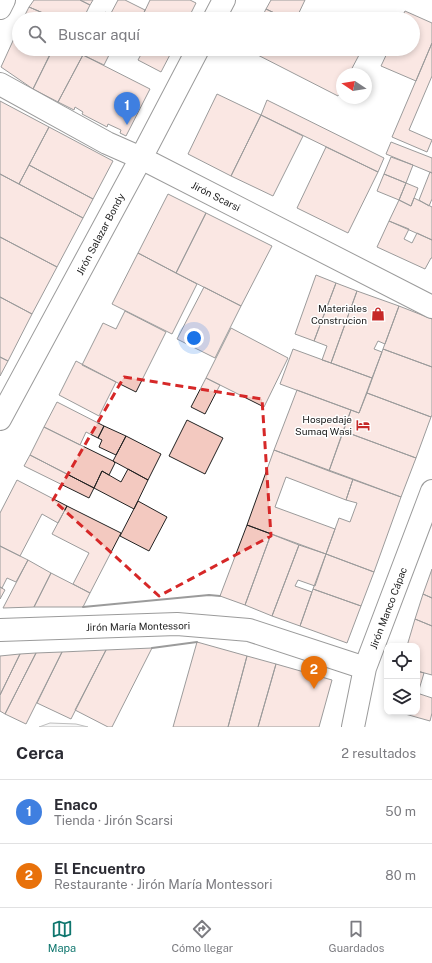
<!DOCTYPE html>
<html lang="es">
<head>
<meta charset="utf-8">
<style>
  body { margin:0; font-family:"Public Sans",sans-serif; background:#f7f7f7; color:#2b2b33 }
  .controls { position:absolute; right:12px; bottom:12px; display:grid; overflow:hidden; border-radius:8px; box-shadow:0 2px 6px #0003 }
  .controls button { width:36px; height:36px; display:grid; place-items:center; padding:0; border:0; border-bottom:1px solid #e1e1e2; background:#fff; color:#2b2b33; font:20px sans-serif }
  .compass { position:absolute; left:336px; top:68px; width:36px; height:36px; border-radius:50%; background:#fff; box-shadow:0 2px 6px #0003; rotate:282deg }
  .you { position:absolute; left:194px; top:338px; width:14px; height:14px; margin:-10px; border:3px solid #fff; border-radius:50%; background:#1a73e8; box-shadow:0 0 0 6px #1a73e833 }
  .badge { display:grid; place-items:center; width:26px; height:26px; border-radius:50%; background:#0f766e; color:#fff; font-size:13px; font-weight:700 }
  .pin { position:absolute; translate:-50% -33px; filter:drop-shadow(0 1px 2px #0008) }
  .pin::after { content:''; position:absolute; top:21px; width:14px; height:12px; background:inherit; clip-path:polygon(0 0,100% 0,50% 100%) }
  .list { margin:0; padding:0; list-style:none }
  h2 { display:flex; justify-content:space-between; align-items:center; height:52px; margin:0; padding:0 16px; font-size:17px }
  h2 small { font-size:13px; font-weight:400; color:#7c7c81 }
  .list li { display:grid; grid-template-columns:26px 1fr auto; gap:12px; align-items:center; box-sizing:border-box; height:64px; padding:0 16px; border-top:1px solid #e1e1e2 }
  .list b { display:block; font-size:15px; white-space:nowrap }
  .list p { margin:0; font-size:13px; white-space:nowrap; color:#7c7c81 }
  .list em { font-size:13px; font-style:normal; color:#7c7c81 }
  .icon { flex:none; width:22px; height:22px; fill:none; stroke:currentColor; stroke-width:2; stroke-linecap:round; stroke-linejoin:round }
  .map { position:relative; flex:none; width:432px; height:727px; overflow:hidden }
  .search { position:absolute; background:#fff; box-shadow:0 2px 6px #0003; left:12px; right:12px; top:12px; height:44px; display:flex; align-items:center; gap:10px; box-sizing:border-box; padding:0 14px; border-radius:22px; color:#7c7c81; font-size:15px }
  .sheet { height:180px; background:#fff }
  nav { display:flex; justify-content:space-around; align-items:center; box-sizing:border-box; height:56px; border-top:1px solid #e1e1e2; background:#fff; font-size:11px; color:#7c7c81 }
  nav a { display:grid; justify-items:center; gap:2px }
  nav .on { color:#0f766e }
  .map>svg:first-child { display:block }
  .green { fill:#eee; stroke:#6f6f6f }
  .building { fill:#f3c9c0; stroke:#222 }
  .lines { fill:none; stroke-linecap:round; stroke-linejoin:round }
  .street-casing { stroke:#222; stroke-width:24 }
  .street { stroke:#fff; stroke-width:22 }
  .wall { stroke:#222; stroke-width:2 }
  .marked { fill:none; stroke:#d62828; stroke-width:3; stroke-dasharray:8 5; stroke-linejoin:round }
  .labels { text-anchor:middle; stroke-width:3; stroke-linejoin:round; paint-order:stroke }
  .street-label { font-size:10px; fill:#222; stroke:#fff }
  .poi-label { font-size:10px; fill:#222; stroke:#fff; text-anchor:end }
</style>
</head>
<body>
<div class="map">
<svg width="432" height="727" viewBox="0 0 432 727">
  <rect width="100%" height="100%" fill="#fff"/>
  <path class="green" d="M50,723L76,724L88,727H39Z"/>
  <path class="building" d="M34,0H80L90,5L83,19H57L29,7Z
    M80,0H93L90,5Z
    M118,0H125L145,10L141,19H118L110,15Z
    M150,0H190L196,3L188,19H141Z
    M271,0H305L296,19H287L266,9Z
    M29,7L57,19H23Z
    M266,9L287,19H261Z
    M405,11L432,23V43L416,81L381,66L389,49H413V19H401Z
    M105,12L110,15L118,19H102Z
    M17,32L19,33V49H50L52,50L33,89L1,67Z
    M432,43V76L409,130L432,140L427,152L392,137Z
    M53,49H86L58,102L33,89Z
    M86,49H112L104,65L83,55Z
    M144,49H173L161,72L138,60Z
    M246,49H346L359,55L349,74H342V89L338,96Z
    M83,55L150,89L126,136L120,133L121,130L108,124L107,127L82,114L83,112L75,107L74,110L58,102Z
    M217,94L261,115L231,176L188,154Z
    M267,100L384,158L378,172L261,115Z
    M0,101L49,127L19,184L0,174Z
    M261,115L303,136L273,196L231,176Z
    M49,127L113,161L93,199L29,165Z
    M391,142L432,158V173L386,154Z
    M326,147L378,172L348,233L297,208Z
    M391,157L413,165L406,183L384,174Z
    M29,165L93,199L83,218L19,184Z
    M430,172L432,173V199L429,206L419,200Z
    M0,174L83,218L57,267L0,237Z
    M384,174L406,183L399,200L377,191Z
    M406,183L418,188L411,206L399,200Z
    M168,194L206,213L176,273L138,253Z
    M414,198L432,207V240L389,221L399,200L411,206Z
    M206,213L272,246L241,306L176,273Z
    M389,221L409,229L404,239L412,243L417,233L432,240V258H431L425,269L377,247Z
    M0,237L57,267L32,314L0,297Z
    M138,253L197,284L172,334L112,304Z
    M316,275L336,283L314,341L295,334Z
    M336,283L357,291L331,363L322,360L327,346L314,341Z
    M204,287L241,306L215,358L177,339Z
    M357,291L399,306L385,344L378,341L374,349L382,352L372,378L331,363Z
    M0,297L32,314L8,361L0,357Z
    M399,306L432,319V367L383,349Z
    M125,311L166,332L136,392L82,365L103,323L116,329Z
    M231,328L288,358L264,407L206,378Z
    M293,349L372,378L359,413L280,384Z
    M383,349L432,367V415L431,417L367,393Z
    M0,357L8,361L0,376Z
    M76,361L116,382L99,416L59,395Z
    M206,378L220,385L205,414L191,407Z
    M297,390L351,410L329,471L274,450Z
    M367,393L431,417L416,458L343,431L351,410L359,413Z
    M57,402L104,426L98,438L86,432L80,445L44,427Z
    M187,420L223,438L205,474L169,456Z
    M104,426L126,436L116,455L99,447L102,440L98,438Z
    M44,427L113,461L115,463L109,475L102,471L94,488L30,455Z
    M343,431L416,458L401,497L329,471Z
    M126,436L161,454L148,480L113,461Z
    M274,450L353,479L346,500L286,477L275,507L335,529L326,554L247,525Z
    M30,455L94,488L89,498L24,466Z
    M128,469L148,480L134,509L94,488L102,471L121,482Z
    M353,479L401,497L374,572L326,554L339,518L350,522L357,503L346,500Z
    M17,480L67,506L58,523L42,514L20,556L0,546V513Z
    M138,501L167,517L149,551L120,536Z
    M67,506L121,533L90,593L73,584L89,553L52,534Z
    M247,525L271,534L245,605L220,596Z
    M271,534L299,545L272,616L245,605Z
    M299,545L326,554L315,586L298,580L295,586L312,592L300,626L272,616Z
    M0,546L28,560L16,582L7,578L2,588L0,587Z
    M326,554L374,572L361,606L313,589Z
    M28,560L51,573L34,607L3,608Z
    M432,569V598L423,594Z
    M51,573L90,593L83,607H34Z
    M0,587L5,590L0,599Z
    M313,589L361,606L347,643L300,626Z
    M423,594L432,598V626L415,619Z
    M415,619L432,626V675L417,671V646H407Z
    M197,642L247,656L228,727H173Z
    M152,648L112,727H108L75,710L106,650Z
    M106,650L71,719L37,703L62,652Z
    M62,652L26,724L5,714L36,653Z
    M36,653L5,714L0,711V695L20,654Z
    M20,654L0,695V656Z
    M247,656L276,664L258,727H228Z
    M276,664L332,680L319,727H258Z
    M417,671L424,673L418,693H417Z
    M417,693L432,698V713L430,721L398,712H417Z"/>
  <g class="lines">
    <g class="street-casing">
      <path id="street" d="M0,8L4,0
        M214,19L224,0
        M0,84L107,143L141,158L432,307
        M0,419L141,158L198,49
        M0,630L177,624L249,630L365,668
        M353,727L365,668L432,491"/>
    </g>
    <use href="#street" class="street"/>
    <path class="wall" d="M83,607L209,595L220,596
      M152,648L197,642"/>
  </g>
  <path d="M0 0H432V727H0ZM124,377L262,399L271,536L159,596L53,500Z" fill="#fff" fill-opacity=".55" fill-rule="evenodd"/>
  <path class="marked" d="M124,377L262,399L271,536L159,596L53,500Z"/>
  <defs>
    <g id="shop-bare" transform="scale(1.08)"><path d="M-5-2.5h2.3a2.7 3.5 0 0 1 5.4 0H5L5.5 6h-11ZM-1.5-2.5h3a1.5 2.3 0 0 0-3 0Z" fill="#c62828" stroke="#fff" stroke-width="2.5" paint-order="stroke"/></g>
    <g id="hotel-bare" transform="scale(1.08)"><path d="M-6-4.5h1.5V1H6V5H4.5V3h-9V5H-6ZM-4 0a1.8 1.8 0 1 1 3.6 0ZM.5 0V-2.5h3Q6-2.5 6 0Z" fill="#c62828" stroke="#fff" stroke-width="2.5" paint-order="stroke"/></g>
  </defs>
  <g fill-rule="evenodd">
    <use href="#shop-bare" x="378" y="314"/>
    <use href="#hotel-bare" x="363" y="425"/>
  </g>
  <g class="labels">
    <g class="street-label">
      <text transform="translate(216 196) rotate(27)" y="4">Jirón Scarsi</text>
      <text transform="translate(100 234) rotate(-62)" y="4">Jirón Salazar Bondy</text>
      <text transform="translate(388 608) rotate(-69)" y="4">Jirón Manco Cápac</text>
      <text transform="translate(138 626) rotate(-1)" y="4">Jirón María Montessori</text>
    </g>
    <g class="poi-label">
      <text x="367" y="312">Materiales<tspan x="367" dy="12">Construcion</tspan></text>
      <text x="352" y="423">Hospedaje<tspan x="352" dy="12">Sumaq Wasi</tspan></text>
    </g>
  </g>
</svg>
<div class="controls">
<button><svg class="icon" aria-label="locate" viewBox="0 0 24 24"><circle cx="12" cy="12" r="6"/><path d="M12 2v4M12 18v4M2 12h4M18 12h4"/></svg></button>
<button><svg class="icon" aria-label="layers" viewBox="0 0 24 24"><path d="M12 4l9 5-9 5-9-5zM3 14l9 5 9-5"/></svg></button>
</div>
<svg class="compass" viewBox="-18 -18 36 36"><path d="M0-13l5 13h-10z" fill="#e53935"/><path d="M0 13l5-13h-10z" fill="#7c7c81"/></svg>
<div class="you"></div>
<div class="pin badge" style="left:127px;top:125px;background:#3f7fe0">1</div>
<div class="pin badge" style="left:314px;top:689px;background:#e8710a">2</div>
<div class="search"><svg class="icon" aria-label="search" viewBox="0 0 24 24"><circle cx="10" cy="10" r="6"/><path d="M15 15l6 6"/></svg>Buscar aquí</div>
</div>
<section class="sheet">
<h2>Cerca<small>2 resultados</small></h2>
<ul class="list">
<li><span class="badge" style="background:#3f7fe0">1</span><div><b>Enaco</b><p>Tienda · Jirón Scarsi</p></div><em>50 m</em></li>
<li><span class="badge" style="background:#e8710a">2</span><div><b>El Encuentro</b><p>Restaurante · Jirón María Montessori</p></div><em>80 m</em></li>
</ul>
</section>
<nav>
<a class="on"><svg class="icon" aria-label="map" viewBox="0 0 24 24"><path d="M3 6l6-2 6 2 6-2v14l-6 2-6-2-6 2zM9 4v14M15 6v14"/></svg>Mapa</a>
<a><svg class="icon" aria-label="directions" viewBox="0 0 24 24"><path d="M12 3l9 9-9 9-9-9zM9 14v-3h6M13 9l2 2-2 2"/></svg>Cómo llegar</a>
<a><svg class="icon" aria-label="saved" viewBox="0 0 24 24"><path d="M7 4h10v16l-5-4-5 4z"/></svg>Guardados</a>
</nav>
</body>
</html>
